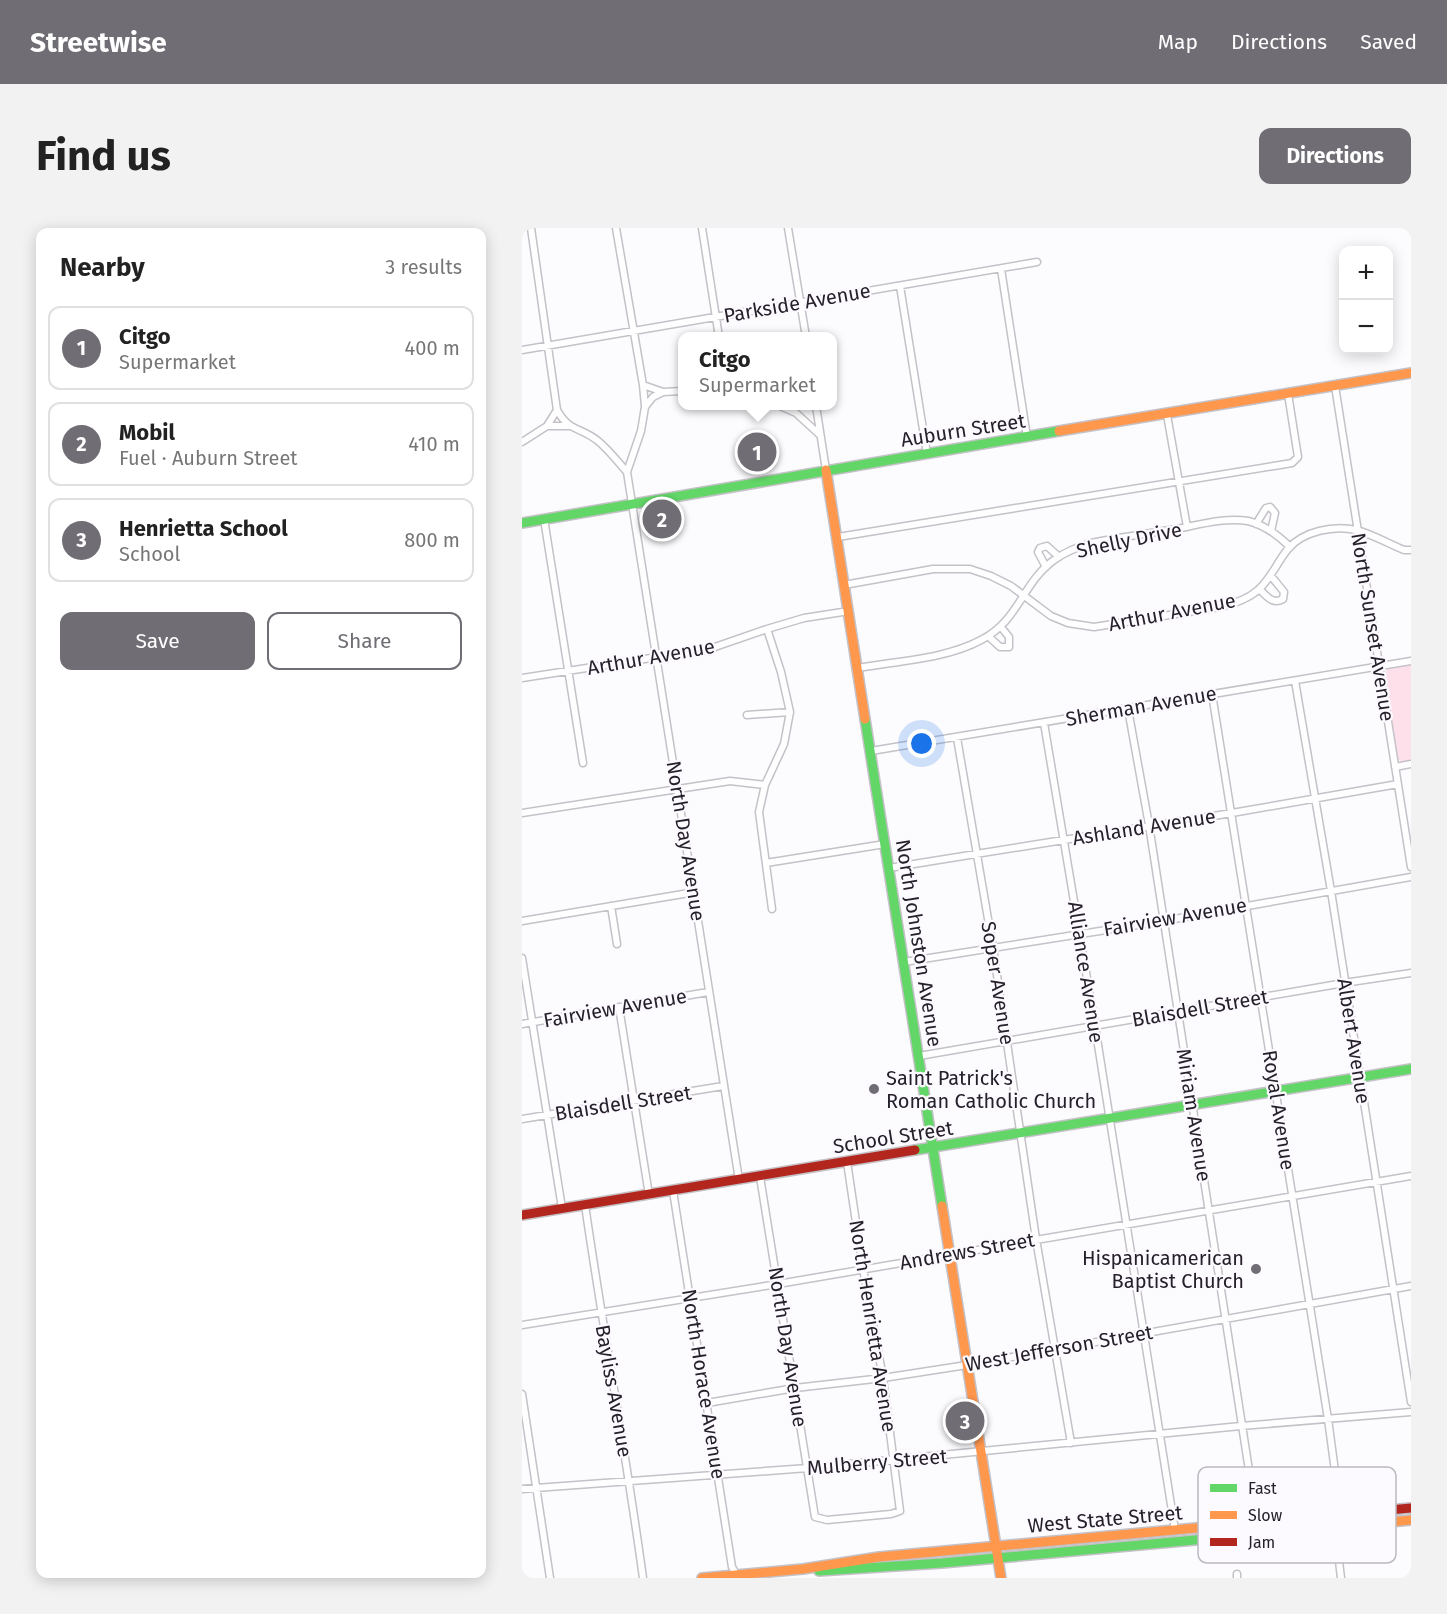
<!DOCTYPE html>
<html lang="en">
<head>
<meta charset="utf-8">
<style>
  body { margin:0; font-family:"Fira Sans",sans-serif; background:#f2f2f2; color:#222 }
  .controls { position:absolute; right:18px; top:18px; display:grid; overflow:hidden; border-radius:12px; box-shadow:0 3px 15px #0003 }
  .controls button { width:54px; height:54px; display:grid; place-items:center; padding:0; border:0; border-bottom:2px solid #e0e0e0; background:#fff; color:#222; font:30px sans-serif }
  .you { position:absolute; left:400px; top:516px; width:21px; height:21px; margin:-15px; border:4px solid #fff; border-radius:50%; background:#1a73e8; box-shadow:0 0 0 9px #1a73e833 }
  .badge { display:grid; place-items:center; width:39px; height:39px; border-radius:50%; background:#706d74; color:#fff; font-size:20px; font-weight:700 }
  .pin { position:absolute; translate:-50% -50%; border:3px solid #fff; box-shadow:0 2px 6px #0006 }
  .popup { position:absolute; left:156px; top:104px; width:159px; height:78px; box-sizing:border-box; display:grid; place-content:center; border-radius:12px; background:#fff; filter:drop-shadow(0 2px 4px #0005); font-size:20px; white-space:nowrap; color:#767676 }
  .popup b { font-size:22px; color:#222 }
  .popup::after { content:''; position:absolute; left:50%; top:100%; margin-left:-12px; border:12px solid transparent; border-top-color:#fff }
  .list { margin:0; padding:0; list-style:none }
  h2 { display:flex; justify-content:space-between; align-items:center; height:78px; margin:0; padding:0 24px; font-size:26px }
  h2 small { font-size:20px; font-weight:400; color:#767676 }
  .list li { display:grid; grid-template-columns:39px 1fr auto; gap:18px; align-items:center; box-sizing:border-box; height:84px; margin:0 12px 12px; padding:0 12px; border:2px solid #e0e0e0; border-radius:12px }
  .list b { display:block; font-size:22px; white-space:nowrap }
  .list p { margin:0; font-size:20px; white-space:nowrap; color:#767676 }
  .list em { font-size:20px; font-style:normal; color:#767676 }
  .actions { display:flex; gap:12px; padding:18px 24px }
  .actions a { flex:1; padding:14px 0; border:2px solid #706d74; border-radius:12px; text-align:center; font-size:21px; color:#706d74 }
  .actions .main { background:#706d74; color:#fff }
  .map { position:relative; flex:none; width:889px; height:1350px; overflow:hidden; border-radius:12px }
  header { display:flex; align-items:center; gap:36px; box-sizing:border-box; height:84px; padding:0 30px; background:#706d74; color:#fff }
  header strong { font-size:28px }
  nav { display:flex; gap:33px; margin-inline-start:auto; font-size:21px }
  .intro { display:flex; align-items:center; justify-content:space-between; box-sizing:border-box; height:144px; padding:0 36px }
  h1 { margin:0; font-size:42px }
  .button { padding:15px 27px; border-radius:12px; background:#706d74; color:#fff; font-size:21px; font-weight:700 }
  main { display:flex; gap:36px; padding:0 36px }
  aside { flex:1; background:#fff; border-radius:12px; box-shadow:0 3px 15px #0003 }
  .map>svg:first-child { display:block }
  .green { fill:#fee0eb }
  .lines { fill:none; stroke-linecap:round; stroke-linejoin:round }
  .street-casing { stroke:#c4c1c7; stroke-width:9 }
  .fast-casing { stroke:#c4c1c7; stroke-width:12 }
  .slow-casing { stroke:#c4c1c7; stroke-width:12 }
  .jam-casing { stroke:#c4c1c7; stroke-width:12 }
  .street { stroke:#fffeff; stroke-width:6 }
  .fast { stroke:#63d668; stroke-width:9 }
  .slow { stroke:#ff974d; stroke-width:9 }
  .jam { stroke:#b3261e; stroke-width:9 }
  .poi-dot { fill:#706d74; stroke:#fcfaff; stroke-width:2 }
  .labels { text-anchor:middle; stroke-width:4.5; stroke-linejoin:round; paint-order:stroke }
  .street-label { font-size:20px; fill:#25202a; stroke:#fcfaff }
  .poi-label { font-size:20px; fill:#25202a; stroke:#fcfaff; text-anchor:start }
  .key { fill:#fcfaff; stroke:#bcb9bf; stroke-width:1.5 }
  .key-label { font-size:16px; fill:#25202a }
</style>
</head>
<body>
<header>
<strong>Streetwise</strong>
<nav><a>Map</a><a>Directions</a><a>Saved</a></nav>
</header>
<div class="intro"><h1>Find us</h1><a class="button">Directions</a></div>
<main>
<aside>
<h2>Nearby<small>3 results</small></h2>
<ul class="list">
<li><span class="badge">1</span><div><b>Citgo</b><p>Supermarket</p></div><em>400 m</em></li>
<li><span class="badge">2</span><div><b>Mobil</b><p>Fuel · Auburn Street</p></div><em>410 m</em></li>
<li><span class="badge">3</span><div><b>Henrietta School</b><p>School</p></div><em>800 m</em></li>
</ul>
<div class="actions"><a class="main">Save</a><a>Share</a></div>
</aside>
<div class="map">
<svg width="889" height="1350" viewBox="0 0 889 1350">
  <rect width="100%" height="100%" fill="#fcfbfe"/>
  <path class="green" d="M889,437V532L880,534L876,531L862,445L866,441Z
    M807,1258L809,1280L774,1282V1263Z"/>
  <g class="lines">
    <g class="street-casing">
      <path id="street" d="M9,0L35,182
        M94,0L121,157L141,164L131,169L123,179L119,203L105,244
        M180,0L197,109
        M266,0L284,109
        M479,41L505,209
        M378,58L405,226
        M0,122L515,34
        M121,157L123,178
        M813,158L889,639
        M141,164L160,163
        M258,178L274,185L298,207
        M294,178L304,242
        M645,187L665,299
        M25,198H47
        M0,214L25,198L35,182C47,204 59,199 76,213C87,222 96,234 105,244L217,952
        M22,291L61,535
        M734,296L744,280L748,279L753,285L749,303
        M316,309L770,235L776,229L766,166
        M524,339L516,324L518,320L525,318L537,329
        M322,357L411,341H448L469,348L489,358L529,388L546,395L572,399L698,379C711,376 726,371 736,362C749,351 755,334 766,321C781,303 812,297 834,302C850,306 867,316 882,322H889
        M737,361C745,368 750,377 761,371L762,364L749,348
        M245,401L259,444L268,484L262,516L243,557L237,584L250,681
        M466,408L478,419H487V409L479,399
        M336,440C375,433 424,431 459,412C497,393 500,355 532,332C543,324 555,319 569,315C596,309 626,306 654,301C676,297 703,289 726,293C743,297 756,307 768,319
        M0,450L187,421L245,401L282,390L327,383
        M773,453L809,663L889,1174
        M690,466L806,1191L819,1288
        M606,481L627,597L735,1294
        M225,487L268,484
        M522,495L573,798L653,1302
        M435,510L471,720L514,1011L549,1215
        M349,523L889,433
        M873,539L889,536
        M0,585L208,553L243,557
        M244,635L363,616
        M367,640L710,585L876,556
        M89,678L95,716
        M0,693L173,664
        M0,730L40,980
        M382,734L641,693L889,649
        M97,779L127,967
        M0,796L186,764
        M397,828L822,755L889,745
        M0,891L201,858
        M238,949L293,1289L305,1292L369,1286L378,1283L361,1150L341,1041L325,934
        M151,963L210,1339L216,1349
        M63,977C81,1101 104,1225 121,1350
        M0,1097L256,1056L889,948
        M0,1166L28,1350
        M185,1175L273,1160L361,1150L445,1137L889,1058
        M0,1261L286,1240L719,1198L889,1184
        M817,1333L819,1350
        M715,1346V1350"/>
    </g>
    <g class="fast-casing">
      <path id="fast" d="M0,295L537,203
        M343,491L420,978
        M393,922L889,841
        M297,1343L420,1335L751,1305"/>
    </g>
    <g class="slow-casing">
      <path id="slow" d="M537,203L889,145
        M304,242L343,491
        M420,978L479,1350
        M751,1305L889,1292
        M180,1350L281,1341L357,1329L685,1299"/>
    </g>
    <g class="jam-casing">
      <path id="jam" d="M0,987L393,922
        M685,1299L889,1280"/>
    </g>
    <use href="#street" class="street"/>
    <use href="#fast" class="fast"/>
    <use href="#slow" class="slow"/>
    <use href="#jam" class="jam"/>
  </g>
  <g class="poi-dot">
    <circle cx="352" cy="861" r="6"/>
    <circle cx="734" cy="1041" r="6"/>
  </g>
  <g class="labels">
    <g class="street-label">
      <text transform="translate(275 75) rotate(-10)" y="7">Parkside Avenue</text>
      <text transform="translate(441 202) rotate(-9)" y="7">Auburn Street</text>
      <text transform="translate(607 312) rotate(-12)" y="7">Shelly Drive</text>
      <text transform="translate(650 384) rotate(-11)" y="7">Arthur Avenue</text>
      <text transform="translate(851 399) rotate(81)" y="7">North Sunset Avenue</text>
      <text transform="translate(129 429) rotate(-10)" y="7">Arthur Avenue</text>
      <text transform="translate(619 478) rotate(-10)" y="7">Sherman Avenue</text>
      <text transform="translate(622 599) rotate(-9)" y="7">Ashland Avenue</text>
      <text transform="translate(164 613) rotate(81)" y="7">North Day Avenue</text>
      <text transform="translate(653 689) rotate(-10)" y="7">Fairview Avenue</text>
      <text transform="translate(397 715) rotate(81)" y="7">North Johnston Avenue</text>
      <text transform="translate(564 744) rotate(81)" y="7">Alliance Avenue</text>
      <text transform="translate(476 755) rotate(81)" y="7">Soper Avenue</text>
      <text transform="translate(93 780) rotate(-10)" y="7">Fairview Avenue</text>
      <text transform="translate(678 780) rotate(-10)" y="7">Blaisdell Street</text>
      <text transform="translate(832 813) rotate(81)" y="7">Albert Avenue</text>
      <text transform="translate(101 875) rotate(-9)" y="7">Blaisdell Street</text>
      <text transform="translate(757 882) rotate(81)" y="7">Royal Avenue</text>
      <text transform="translate(672 887) rotate(81)" y="7">Miriam Avenue</text>
      <text transform="translate(371 909) rotate(-9)" y="7">School Street</text>
      <text transform="translate(445 1023) rotate(-10)" y="7">Andrews Street</text>
      <text transform="translate(351 1098) rotate(81)" y="7">North Henrietta Avenue</text>
      <text transform="translate(266 1119) rotate(81)" y="7">North Day Avenue</text>
      <text transform="translate(537 1120) rotate(-10)" y="7">West Jefferson Street</text>
      <text transform="translate(182 1156) rotate(81)" y="7">North Horace Avenue</text>
      <text transform="translate(92 1163) rotate(80)" y="7">Bayliss Avenue</text>
      <text transform="translate(355 1234) rotate(-5)" y="7">Mulberry Street</text>
      <text transform="translate(583 1291) rotate(-5)" y="7">West State Street</text>
    </g>
    <g class="poi-label">
      <text x="364" y="857">Saint Patrick's<tspan x="364" dy="23">Roman Catholic Church</tspan></text>
      <text x="722" y="1037" text-anchor="end">Hispanicamerican<tspan x="722" dy="23">Baptist Church</tspan></text>
    </g>
  </g>
  <rect x="676" y="1239" width="198" height="96" rx="9" class="key"/>
  <rect x="688" y="1256" width="27" height="8" fill="#63d668"/>
  <rect x="688" y="1283" width="27" height="8" fill="#ff974d"/>
  <rect x="688" y="1310" width="27" height="8" fill="#b3261e"/>
  <g class="key-label">
    <text x="726" y="1266">Fast</text>
    <text x="726" y="1293">Slow</text>
    <text x="726" y="1320">Jam</text>
  </g>
</svg>
<div class="controls">
<button>+</button>
<button>−</button>
</div>
<div class="you"></div>
<div class="pin badge" style="left:235px;top:224px">1</div>
<div class="popup"><b>Citgo</b>Supermarket</div>
<div class="pin badge" style="left:140px;top:291px">2</div>
<div class="pin badge" style="left:443px;top:1193px">3</div>
</div>
</main>
</body>
</html>
